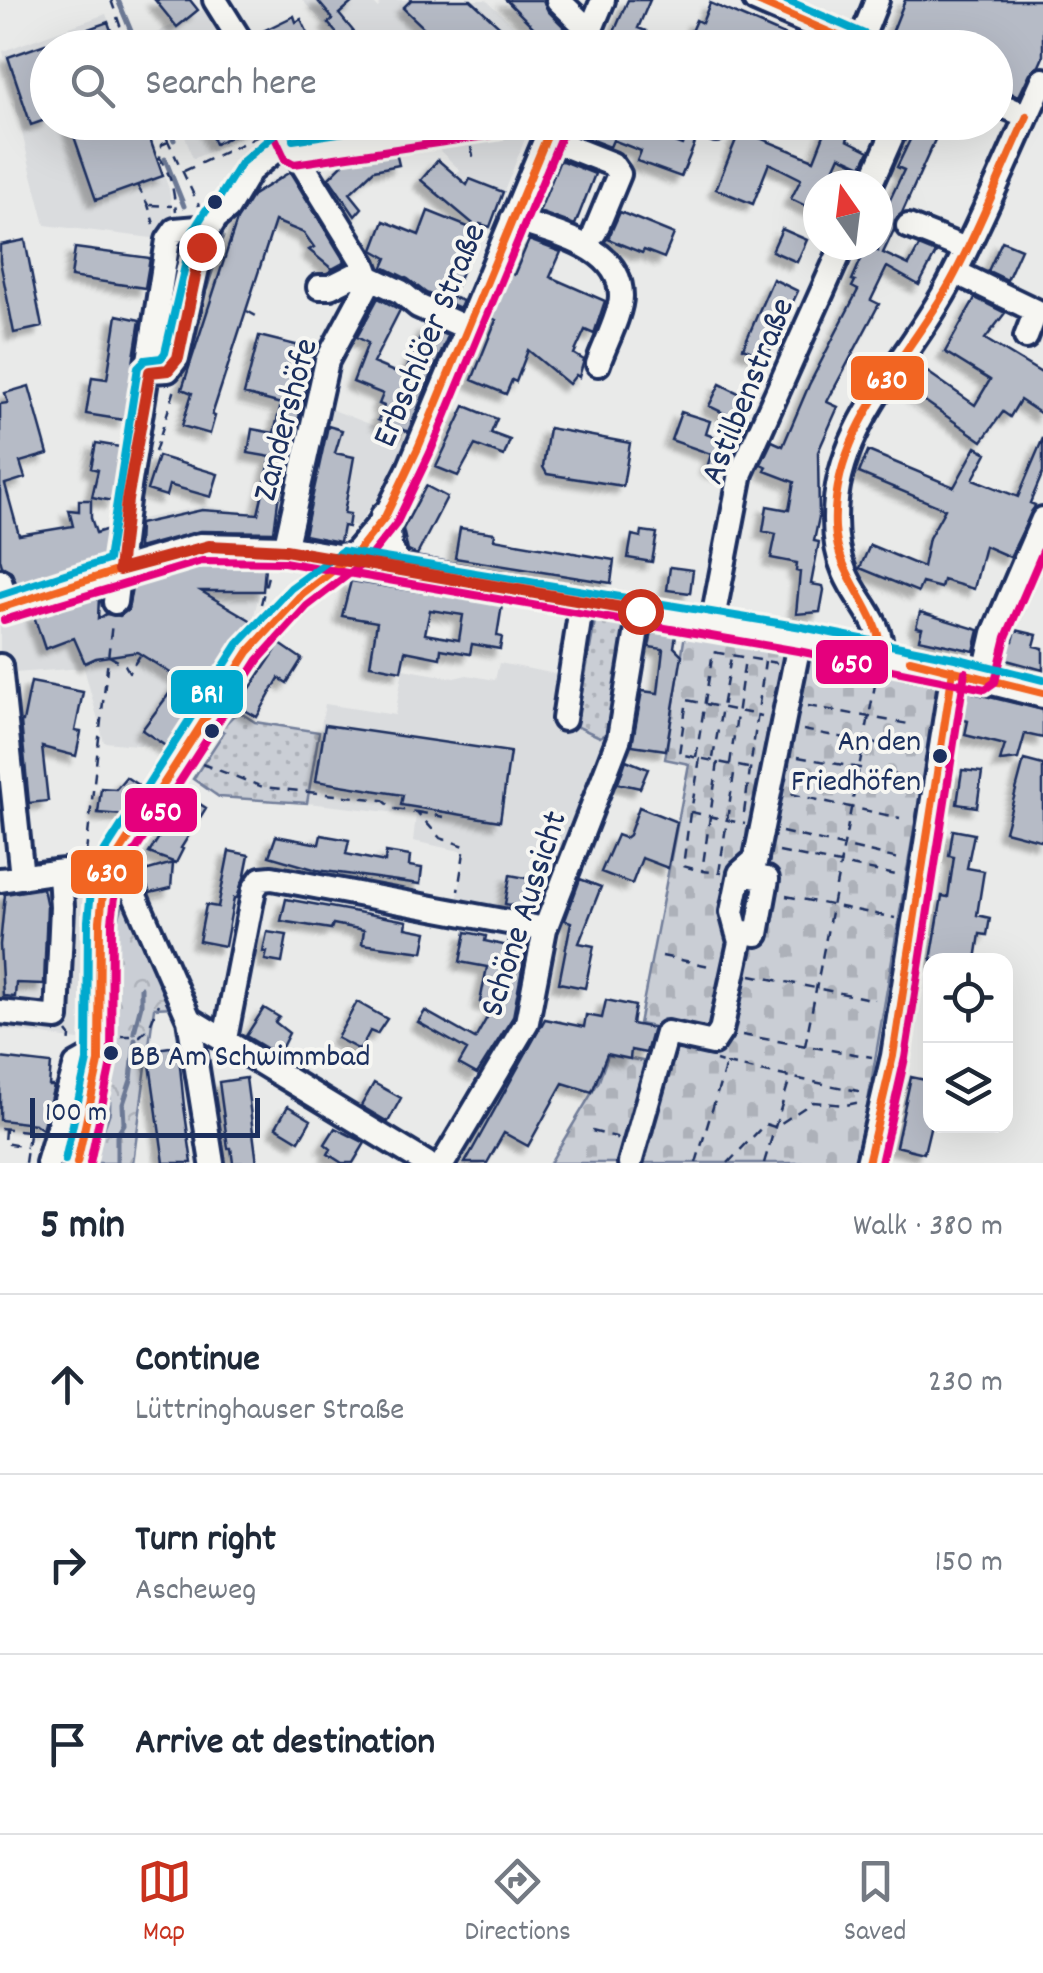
<!DOCTYPE html>
<html lang="en">
<head>
<meta charset="utf-8">
<style>
  body { margin:0; font-family:Dekko,sans-serif; background:#f6f6f7; color:#1f2937 }
  .controls { position:absolute; right:30px; bottom:30px; display:grid; overflow:hidden; border-radius:20px; box-shadow:0 10px 40px #0002 }
  .controls button { width:90px; height:90px; display:grid; place-items:center; padding:0; border:0; border-bottom:2px solid #e0e1e3; background:#fff; color:#1f2937; font:50px sans-serif }
  .compass { position:absolute; left:803px; top:170px; width:90px; height:90px; border-radius:50%; background:#fff; box-shadow:0 10px 40px #0002; rotate:346deg }
  .scale { position:absolute; left:30px; bottom:25px; width:230px; box-sizing:border-box; padding-left:10px; border:5px solid #1b2f5e; border-top:0; font-size:28px; line-height:35px; white-space:nowrap; color:#1b2f5e; -webkit-text-stroke:8px #f6f6f2; paint-order:stroke }
  .stop { position:absolute; width:30px; height:30px; margin:-22px; border:8px solid #c8321e; border-radius:50%; background:#fff }
  .stop.end { background:#c8321e; border-color:#fff; box-shadow:0 2px 10px #0008 }
  .list { margin:0; padding:0; list-style:none }
  h2 { display:flex; justify-content:space-between; align-items:center; height:130px; margin:0; padding:0 40px; font-size:42px }
  h2 small { font-size:32px; font-weight:400; color:#747a83 }
  .list li { display:grid; grid-template-columns:65px 1fr auto; gap:30px; align-items:center; box-sizing:border-box; height:180px; padding:0 40px; border-top:2px solid #e0e1e3 }
  .list b { display:block; font-size:38px; white-space:nowrap }
  .list p { margin:0; font-size:32px; white-space:nowrap; color:#747a83 }
  .list em { font-size:32px; font-style:normal; color:#747a83 }
  .icon { flex:none; width:55px; height:55px; fill:none; stroke:currentColor; stroke-width:2; stroke-linecap:round; stroke-linejoin:round }
  .map { position:relative; flex:none; width:1043px; height:1163px; overflow:hidden }
  .search { position:absolute; background:#fff; box-shadow:0 10px 40px #0002; left:30px; right:30px; top:30px; height:110px; display:flex; align-items:center; gap:25px; box-sizing:border-box; padding:0 35px; border-radius:55px; color:#747a83; font-size:38px }
  .sheet { height:670px; background:#fff }
  nav { display:flex; justify-content:space-around; align-items:center; box-sizing:border-box; height:140px; border-top:2px solid #e0e1e3; background:#fff; font-size:28px; color:#747a83 }
  nav a { display:grid; justify-items:center; gap:5px }
  nav .on { color:#c8321e }
  .map>svg:first-child { display:block }
  .built { fill:#dadcde }
  .green { fill:url(#green-dots); stroke:#727e9a; stroke-width:2.5 }
  .forest { fill:url(#forest-crowns); stroke:#727e9a; stroke-width:2.5 }
  .cemetery { fill:url(#cemetery-stones); stroke:#727e9a; stroke-width:2.5 }
  .lines { fill:none; stroke-linecap:round; stroke-linejoin:round }
  .stream { stroke:#6c7995; stroke-width:5 }
  .building { fill:#b6bbc6; stroke:#1b2f5e; stroke-width:2.5; fill-rule:evenodd; filter:url(#shadow) }
  .minor-casing { stroke:#1b2f5e; stroke-width:30 }
  .major-casing { stroke:#1b2f5e; stroke-width:35 }
  .path { stroke:#1b2f5e; stroke-width:2.5; stroke-dasharray:10 8; stroke-linecap:butt }
  .minor { stroke:#f6f6f2; stroke-width:22 }
  .major { stroke:#f6f6f2; stroke-width:28 }
  .bus-1-casing { stroke:#f6f6f2; stroke-width:15 }
  .bus-2-casing { stroke:#f6f6f2; stroke-width:15 }
  .bus-3-casing { stroke:#f6f6f2; stroke-width:15 }
  .bus-1 { stroke:#f26522; stroke-width:8 }
  .bus-2 { stroke:#e5007d; stroke-width:8 }
  .bus-3 { stroke:#00a9ce; stroke-width:8 }
  .route { stroke:#c8321e; stroke-width:12 }
  .bus-dot { fill:#1b2f5e; stroke:#f6f6f2; stroke-width:4 }
  .labels { text-anchor:middle; stroke-width:8; stroke-linejoin:round; paint-order:stroke }
  .bus-label { font-size:32px; fill:#1b2f5e; stroke:#f6f6f2; text-anchor:end }
  .street-label { font-size:35px; fill:#1b2f5e; stroke:#f6f6f2 }
  .line-badge { stroke:#f6f6f2; stroke-width:4 }
  .badge-label { font-size:28px; text-anchor:middle; font-weight:bold; fill:#fff }
</style>
</head>
<body>
<div class="map">
<svg width="1043" height="1163" viewBox="0 0 1043 1163">
  <defs>
    <pattern id="green-dots" width="8" height="8" patternUnits="userSpaceOnUse" patternTransform="scale(2.5)"><rect width="8" height="8" fill="#caced5"/><path d="M2 2h.1M6 6h.1" fill="none" stroke="#adb1b9" stroke-width="1.8" stroke-linecap="round"/></pattern>
    <pattern id="forest-crowns" width="20" height="18" patternUnits="userSpaceOnUse" patternTransform="scale(2.5)"><rect width="20" height="18" fill="#caced5"/><path d="M2 6a3 3 0 1 1 6 0M12 15a3 3 0 1 1 6 0" fill="none" stroke="#adb1b9"/></pattern>
    <pattern id="cemetery-stones" width="16" height="16" patternUnits="userSpaceOnUse" patternTransform="scale(2.5)"><rect width="16" height="16" fill="#caced5"/><path d="M2 7V4a2 2 0 0 1 4 0v3zM10 15v-3a2 2 0 0 1 4 0v3z" fill="#adb1b9"/></pattern>
    <filter id="shadow"><feDropShadow dx="-7" dy="7" stdDeviation="2.5" flood-color="#0004"/></filter>
  </defs>
  <rect width="100%" height="100%" fill="#e9eae9"/>
  <filter id="ink" filterUnits="userSpaceOnUse"><feTurbulence type="fractalNoise" baseFrequency=".01" numOctaves="2"/><feDisplacementMap in="SourceGraphic" scale="20" xChannelSelector="R" yChannelSelector="G"/><feConvolveMatrix kernelMatrix="1 2 1 2 8 2 1 2 1" color-interpolation-filters="sRGB"/></filter>
  <g filter="url(#ink)">
    <path class="built" d="M302,0H370L378,8L382,0H486L537,47H347Z
      M203,10L237,47H152L148,37Z
      M106,14L118,47L48,48V122L145,123L169,189L173,220L160,239L45,225L31,171L3,51Z
      M180,122L271,123L193,159Z
      M515,132L523,133L525,139L486,236L439,196L460,170L434,145Z
      M328,408L406,438L384,489L357,526L344,524L341,540L302,533Z
      M204,506L275,516L267,563L252,623L169,748L104,742L84,668L0,674V564L141,519Z
      M572,616L626,627L608,732L538,918L457,903L465,852L413,841L416,815L307,803L325,704L395,715L403,669L454,678L467,675L495,680L499,663L561,675Z
      M94,883L79,1040L0,1029V885Z"/>
    <path class="green" d="M595,621L626,627L608,732L600,737L576,726Z
      M238,711L255,722L319,732L307,803L219,797L193,779L224,732L220,729Z"/>
    <path class="forest" d="M126,895L174,1007L154,1008L133,1163H92L110,1112L113,936Z"/>
    <path class="cemetery" d="M685,634L939,681L862,1137L854,1163H550L599,1081L608,1055L654,1063L659,1028L639,1024L689,764L665,759Z"/>
    <g class="lines">
      <path class="stream" d="M118,0L138,48
        M167,122L174,140
        M165,159L184,206
        M214,261L222,237
        M206,288L212,269
        M134,1032L141,1005V988
        M117,1163V1136L124,1124L123,1104L131,1080L135,1040"/>
    </g>
    <path class="building" d="M155,0H190L198,10L177,27Z
      M317,0H355L339,14L354,32L343,41L328,23L333,19Z
      M411,0H471L523,48H445L403,8Z
      M506,0H543L548,11L569,32L562,48H554Z
      M628,0H650L638,28L646,31L639,48H607Z
      M905,0H1043V57L1039,66L1030,73L1019,96L996,88V48H886Z
      M710,3L750,20L814,48H715L689,36L696,20L702,23Z
      M294,16L296,22L301,19L315,48H266L259,33Z
      M108,22L117,48H48V119L31,125L8,57Z
      M69,122H144L163,176L96,200Z
      M206,122H261L215,144Z
      M578,122H650L648,128L664,134L666,139L682,145L685,139L695,143L681,177L637,161L641,151L613,140L610,147L574,133Z
      M829,122H855L847,140L869,151L862,166L840,156L827,185H818V212L791,199L801,179L769,163L753,204L716,189L740,130L814,160Z
      M918,123L938,133L902,213L895,220L894,230L883,253L909,265L919,246L936,253L919,285L887,267L871,300L879,304L827,402L838,407L818,452L819,517L814,541L819,542L811,584L823,586L824,590L820,612L796,614L800,572L796,571L797,563L771,558L776,534L763,531L767,506L789,510L794,482L765,471L767,467L761,464L772,441L783,446L809,385L858,290L852,287L855,281L852,280L867,246L878,251V225L904,170L897,167Z
      M396,152L399,165L374,170L350,193L362,208L355,216L329,178L347,160Z
      M438,160L467,185L470,179L503,192L490,227L480,224L478,228L421,180Z
      M560,160L595,174L575,225L539,212Z
      M290,172L345,262L332,269L309,250L314,247L304,233L275,221L212,415L215,416L210,434L182,426L192,393L182,389L237,220L253,195Z
      M428,211L478,231L452,297L463,301L460,308L426,293L408,279L383,267L387,258L373,250L384,221L419,235Z
      M620,212L674,234L664,258L644,250L642,253L608,239Z
      M782,229L807,240L797,262L772,251Z
      M25,240L42,327L14,333L0,261V245Z
      M529,240L561,252L550,277L605,301L594,334L585,330L574,354L584,360L579,377L576,375L569,384L528,350L516,382L512,380L506,394L472,380L496,320L492,318L501,295L510,273L514,275Z
      M1002,241L1021,249L1007,280L988,271Z
      M75,248L150,258L145,288L71,277Z
      M773,279L798,291L769,352L759,347L756,354L743,348Z
      M378,298L400,310L373,363L404,376L425,326L448,336L408,432L378,420L384,406L379,404L383,394L353,382L368,343L357,337Z
      M975,298L1005,313L985,339L1043,374V415L1020,400L1010,417L1003,412L982,441L902,385L916,364L975,405L990,380L945,352Z
      M117,315L140,320L124,420L86,414L92,377L107,379Z
      M259,336L316,350L278,501L274,532L200,531L138,548L139,524L202,510L258,514L271,457L248,453L252,429L274,433L281,404L244,394Z
      M720,384L747,397L736,419L709,406Z
      M29,386L48,454L20,462L25,478L5,484L19,535L73,526L69,510L79,511V500H91V518L96,533L105,530L108,534L105,558L17,585L11,571L2,566L0,559V404L8,403L5,393Z
      M465,406L497,419L491,433L510,440L504,456L475,445L458,476L436,467Z
      M681,412L710,421L706,434L736,445L722,473L707,468L711,454L671,440Z
      M328,426L342,430L335,453L354,457L344,513L350,514L348,527L343,526L340,542L304,535Z
      M549,428L630,443L623,486L547,474L543,467Z
      M1043,438V472L1030,503L1035,505L1034,508L1010,557L985,546L974,589L943,580L941,588L922,583L918,592L860,568L870,545L923,567L929,538L945,509L859,473L868,451L954,487L976,447L987,453L973,479L1018,497Z
      M96,443L120,447L112,501L92,497L98,470L91,468Z
      M158,456L218,474L211,497L169,485L166,496L147,490Z
      M426,486L447,497L417,555L408,551L403,529Z
      M460,528L495,533L494,539L614,560L611,583L455,558Z
      M642,531L657,533L652,562L628,558L632,535L641,537Z
      M202,566L265,567L263,591H201L252,621L233,642L167,747L142,730L180,679L137,652L96,658L85,663L74,638L45,649L34,616L99,597L98,619L106,614L120,616L128,610L132,587Z
      M670,567L693,570L690,593L667,590Z
      M351,581L502,605L497,636L502,637L500,649L472,644L470,654L441,649L440,658L405,651L401,671L370,665L377,622L342,616ZM430,610L463,615L459,640L425,634Z
      M920,612L979,630L974,651L919,639L922,628L916,627Z
      M1016,630L1037,635L1034,646L1043,648V670L1003,659L1008,640L1013,641Z
      M652,631L676,635L674,647L682,655L666,750L632,745L642,691L658,693L663,649L649,647Z
      M280,644L302,659L287,683L279,678L257,717L238,706Z
      M31,682L83,692L75,731L81,732L76,756L42,747L48,801L29,803L21,722H23Z
      M965,691L1043,710V738L1025,734L1018,759L1000,761L1005,745L965,735L968,721L961,719Z
      M325,725L510,752L500,821L401,805L403,795L316,781Z
      M626,760L648,769L640,788L618,783Z
      M1024,760L1043,765V841L1005,831Z
      M962,770L982,772L977,807L957,804Z
      M126,777L141,787L123,815L98,813L101,788L116,789Z
      M186,795L206,808L181,848L183,849L176,863L149,853Z
      M639,807L677,822L668,868L642,858L632,884L601,872L617,835L625,838L629,835Z
      M953,830L974,834L967,868L984,871L977,915L990,918L987,935L980,934L976,960H931L942,896L948,897L954,857L949,856Z
      M321,835L349,840L346,854L385,862L386,852L410,856L409,866L422,868L420,884L317,870L269,856L276,836L319,844Z
      M229,851L249,855L245,875L237,898H234L225,946L199,941L206,905L218,907Z
      M173,863L171,888L150,893L141,872Z
      M510,875L547,882L536,910L505,904Z
      M580,879L601,887L579,943L594,946L585,988L559,983L571,922L565,920Z
      M43,888L47,907L44,984L16,983L15,997L3,996L0,945L5,894Z
      M286,899L407,921L406,928L427,932L423,952L362,944L364,930L333,924L331,929L281,921Z
      M267,932L287,935L282,963L265,960L267,952H263Z
      M466,932L486,936L485,941L508,946L509,940L527,943L513,1017L477,1074L459,1064L467,1050L418,1022L425,1011L475,1039L494,1005L480,1002L487,967L460,962Z
      M606,1000L635,1006L632,1024L653,1028L646,1053L631,1050L630,1059L607,1054L592,1092L563,1083L528,1146L504,1133L487,1163H465L545,1019L584,1027L586,1015L602,1018Z
      M357,1002L387,1019L377,1034L370,1031L360,1050L337,1038Z
      M264,1008L279,1017L275,1022L289,1033L278,1055L246,1036Z
      M178,1046L184,1106L192,1163H164L148,1050Z
      M0,1058L51,1064L49,1086H54L42,1129L35,1124L0,1120Z
      M911,1077L930,1081L926,1114L930,1115V1128L924,1153L896,1146Z
      M246,1078L257,1163H233L231,1148H228L219,1082Z
      M374,1083L401,1098L388,1122L361,1106Z
      M288,1106L311,1120L299,1141L276,1127Z
      M335,1128L365,1143L353,1163H342L328,1154L331,1149L325,1144Z"/>
    <g class="lines">
      <g class="minor-casing">
        <path id="minor" d="M215,0L245,48
          M558,0L590,31
          M755,0L866,48
          M859,45L877,0
          M583,48L603,0
          M996,103L1027,116
          M281,122L295,152L364,264L369,277L366,288L327,361L285,550
          M700,122L716,129
          M546,138L612,164L619,174L595,232
          M295,152L497,122
          M870,185L898,122
          M512,219C550,233 621,245 621,296C621,314 604,346 598,364
          M908,226L966,249
          M955,272L1036,311L1026,337
          M369,277L401,292L418,306L467,328
          M319,287H330L366,269
          M150,371L168,370L177,358L204,237L216,218L228,208L250,171L289,139
          M347,562L385,517L409,469L553,122
          M0,581L8,606
          M115,602L127,500L168,240L175,230L209,227
          M712,624L741,473L843,245
          M882,655C882,621 857,602 845,573C838,557 835,537 835,520C834,425 910,360 950,282C984,216 1013,147 1043,80
          M0,666L22,877
          M984,677L994,633L1043,519
          M564,719L582,601
          M753,872L800,639
          M0,880C40,875 97,858 131,887L189,1019L212,1163
          M737,931L757,934L767,879L742,874
          M0,1012L57,1018L62,907L60,873
          M189,1019L426,1163
          M225,1039L254,889L261,879L272,878L545,929
          M48,1163L76,1065L85,1060L99,1062
          M443,1163L527,1022L545,929L619,738L640,611
          M630,1163L667,1033L713,1043L721,1031L740,942L732,912L740,873L756,859
          M868,1163L893,1056L953,670"/>
      </g>
      <g class="major-casing">
        <path id="major" d="M385,517L387,547L397,568
          M0,608L200,548L285,550L800,639L953,670L1043,693
          M77,1163L99,1062L100,921L105,875L248,652L299,597L347,562"/>
      </g>
      <path class="path" d="M111,0L128,48
        M159,122L199,206
        M168,142L161,145L160,158C172,178 173,188 176,211
        M471,147L474,161
        M184,171L263,134
        M137,185L148,205L154,224
        M150,205L172,206
        M247,311L258,317
        M155,452L175,389
        M261,604L269,572
        M109,656L125,665L129,672L141,654
        M808,706L914,725
        M803,730L919,752
        M696,757L713,652L777,663
        M798,757L911,777
        M700,758L691,812L745,824
        M713,758L731,657
        M718,762L702,871L722,873
        M202,764L263,787L309,792
        M730,764L745,659
        M748,768L679,754L687,700L762,716
        M308,792L383,800L394,809L417,812L440,838L465,846L458,891
        M791,794L900,818
        M417,812L444,817
        M690,813L683,866L701,871
        M744,813L765,661
        M782,832L903,860
        M779,852L901,876
        M86,853L112,623
        M719,873L735,767
        M786,896L895,918
        M662,956L714,967
        M751,975L875,1000
        M67,1032L70,1036L69,1047
        M742,1035L872,1057
        M121,1036H140L149,1027L159,1004
        M805,1046L876,680
        M726,1064L863,1092
        M0,1128L36,1132
        M5,1129L4,1143L27,1147
        M592,1131L616,1137L617,1141
        M25,1163L29,1135
        M696,1163L726,1064L716,1061
        M728,1163L765,1124L775,1127L813,1102L846,1105L861,1102
        M764,1163L790,1078"/>
      <use href="#minor" class="minor"/>
      <use href="#major" class="major"/>
      <g class="bus-1-casing">
        <path id="bus-1" d="M755,0L865,48
          M0,608L119,570L209,547L285,550L347,562
          M882,655C878,607 838,579 835,528C830,431 907,361 950,283C980,229 1001,171 1027,116
          M910,660L1043,693
          M77,1163L99,1062L100,921L105,875L248,652L299,597L358,551L385,517L418,448L553,122
          M868,1163L893,1056L953,670"/>
      </g>
      <g class="bus-2-casing">
        <path id="bus-2" d="M270,127L285,159L294,164L499,134
          M4,620L202,561L284,562L798,651L985,689L995,682L1006,637L1043,551
          M90,1163L111,1063L112,922L117,879L258,660L307,606L367,560L396,524L430,453L565,127
          M881,1163L905,1058L965,672"/>
      </g>
      <g class="bus-3-casing">
        <path id="bus-3" d="M786,0L871,37
          M293,140L409,122
          M0,595L108,560L138,367L145,360L161,358L165,353L193,231L206,210L218,200L241,163L281,129
          M65,1160L87,1061L88,921L93,870L238,644L291,588L342,551L802,627L955,658L1043,680"/>
      </g>
      <use href="#bus-1" class="bus-1"/>
      <use href="#bus-2" class="bus-2"/>
      <use href="#bus-3" class="bus-3"/>
    </g>
  </g>
  <g class="lines" filter="url(#ink)">
    <path class="route" d="M201,247L178,358L168,370L150,372L127,500L119,570L209,546L285,550L640,611"/>
  </g>
  <g class="bus-dot">
    <circle cx="215" cy="202" r="9"/>
    <circle cx="212" cy="731" r="9"/>
    <circle cx="940" cy="756" r="9"/>
    <circle cx="111" cy="1053" r="9"/>
  </g>
  <g class="labels">
    <g class="bus-label">
      <text x="921" y="750">An den<tspan x="921" dy="40">Friedhöfen</tspan></text>
      <text x="130" y="1065" text-anchor="start">BB Am Schwimmbad</text>
    </g>
    <g class="street-label">
      <text transform="translate(427 334) rotate(-67)" y="12">Erbschlöer Straße</text>
      <text transform="translate(745 390) rotate(-68)" y="12">Astilbenstraße</text>
      <text transform="translate(283 419) rotate(-75)" y="12">Zandershöfe</text>
      <text transform="translate(521 913) rotate(-72)" y="12">Schöne Aussicht</text>
    </g>
  </g>
  <g class="line-badge">
    <rect x="849" y="354" width="77" height="48" rx="10" fill="#f26522"/>
    <rect x="814" y="638" width="76" height="48" rx="10" fill="#e5007d"/>
    <rect x="169" y="668" width="76" height="48" rx="10" fill="#00a9ce"/>
    <rect x="123" y="786" width="76" height="48" rx="10" fill="#e5007d"/>
    <rect x="69" y="848" width="76" height="48" rx="10" fill="#f26522"/>
  </g>
  <g class="badge-label">
    <text x="887" y="388">630</text>
    <text x="852" y="672">650</text>
    <text x="207" y="702">BR1</text>
    <text x="161" y="820">650</text>
    <text x="107" y="881">630</text>
  </g>
</svg>
<div class="controls">
<button><svg class="icon" aria-label="locate" viewBox="0 0 24 24"><circle cx="12" cy="12" r="6"/><path d="M12 2v4M12 18v4M2 12h4M18 12h4"/></svg></button>
<button><svg class="icon" aria-label="layers" viewBox="0 0 24 24"><path d="M12 4l9 5-9 5-9-5zM3 14l9 5 9-5"/></svg></button>
</div>
<svg class="compass" viewBox="-18 -18 36 36"><path d="M0-13l5 13h-10z" fill="#e53935"/><path d="M0 13l5-13h-10z" fill="#747a83"/></svg>
<div class="scale">100 m</div>
<div class="stop" style="left:640px;top:611px"></div>
<div class="stop end" style="left:201px;top:247px"></div>
<div class="search"><svg class="icon" aria-label="search" viewBox="0 0 24 24"><circle cx="10" cy="10" r="6"/><path d="M15 15l6 6"/></svg>Search here</div>
</div>
<section class="sheet">
<h2>5 min<small>Walk · 380 m</small></h2>
<ul class="list">
<li><svg class="icon" aria-label="ahead" viewBox="0 0 24 24"><path d="M12 20V5M6 11l6-6 6 6"/></svg><div><b>Continue</b><p>Lüttringhauser Straße</p></div><em>230 m</em></li>
<li><svg class="icon" aria-label="right" viewBox="0 0 24 24"><path d="M7 20v-9h11M14 6l5 5-5 5"/></svg><div><b>Turn right</b><p>Ascheweg</p></div><em>150 m</em></li>
<li><svg class="icon" aria-label="arrive" viewBox="0 0 24 24"><path d="M6 21V4h12l-3 4 3 4H6"/></svg><div><b>Arrive at destination</b></div></li>
</ul>
</section>
<nav>
<a class="on"><svg class="icon" aria-label="map" viewBox="0 0 24 24"><path d="M3 6l6-2 6 2 6-2v14l-6 2-6-2-6 2zM9 4v14M15 6v14"/></svg>Map</a>
<a><svg class="icon" aria-label="directions" viewBox="0 0 24 24"><path d="M12 3l9 9-9 9-9-9zM9 14v-3h6M13 9l2 2-2 2"/></svg>Directions</a>
<a><svg class="icon" aria-label="saved" viewBox="0 0 24 24"><path d="M7 4h10v16l-5-4-5 4z"/></svg>Saved</a>
</nav>
</body>
</html>
